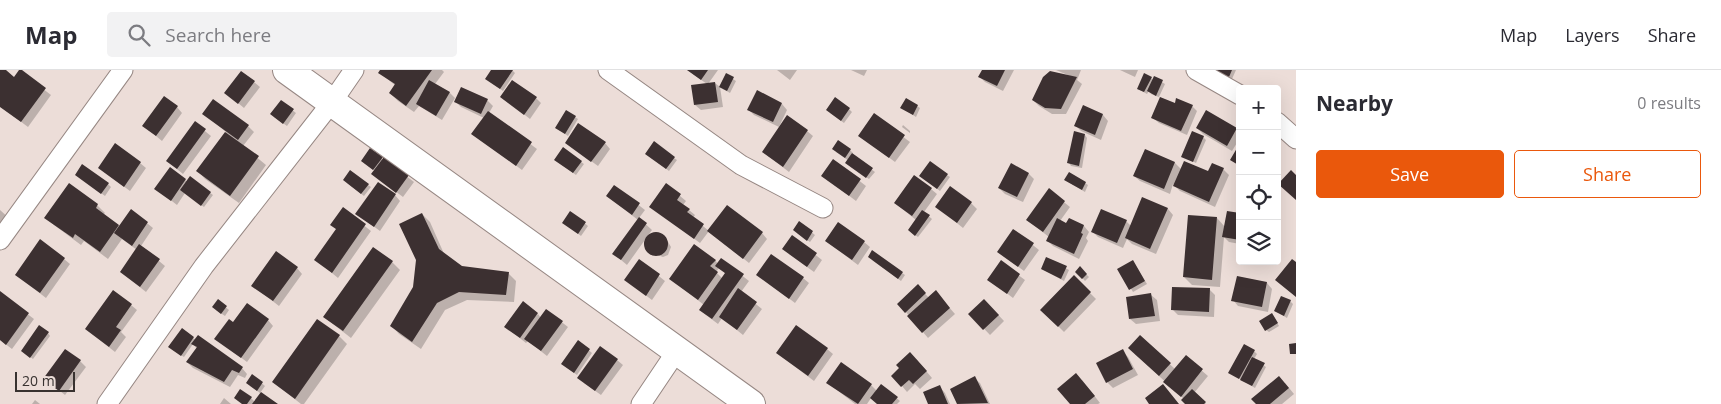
<!DOCTYPE html>
<html lang="en">
<head>
<meta charset="utf-8">
<style>
  body { margin:0; font-family:"Open Sans",sans-serif; background:#f2f2f3; color:#2b2b33 }
  .controls { position:absolute; right:15px; top:15px; display:grid; overflow:hidden; border-radius:5px; box-shadow:0 5px 20px #0002 }
  .controls button { width:45px; height:45px; display:grid; place-items:center; padding:0; border:0; border-bottom:1px solid #e1e1e2; background:#fff; color:#2b2b33; font:25px sans-serif }
  .scale { position:absolute; left:15px; bottom:12px; width:60px; box-sizing:border-box; padding-left:5px; border:2px solid #383230; border-top:0; font-size:14px; line-height:18px; white-space:nowrap; color:#383230; -webkit-text-stroke:4px #ecddd8; paint-order:stroke }
  .list { margin:0; padding:0; list-style:none }
  h2 { display:flex; justify-content:space-between; align-items:center; height:65px; margin:0; padding:0 20px; font-size:21px }
  h2 small { font-size:16px; font-weight:400; color:#7c7c81 }
  .actions { display:flex; gap:10px; padding:15px 20px }
  .actions a { flex:1; padding:11px 0; border:1px solid #ea580c; border-radius:5px; text-align:center; font-size:18px; color:#ea580c }
  .actions .main { background:#ea580c; color:#fff }
  .icon { flex:none; width:28px; height:28px; fill:none; stroke:currentColor; stroke-width:2; stroke-linecap:round; stroke-linejoin:round }
  .map { position:relative; flex:none; width:1296px; height:334px; overflow:hidden }
  header { display:flex; align-items:center; gap:30px; box-sizing:border-box; height:70px; padding:0 25px; background:#fff; border-bottom:1px solid #e1e1e2 }
  header strong { font-size:24px }
  nav { display:flex; gap:28px; margin-inline-start:auto; font-size:18px }
  .search { width:350px; height:45px; background:#f2f2f3; display:flex; align-items:center; gap:12px; box-sizing:border-box; padding:0 18px; border-radius:5px; color:#7c7c81; font-size:19px }
  main { display:flex }
  aside { flex:1; background:#fff }
  .map>svg:first-child { display:block }
  .shadow { fill:#0003; fill-rule:evenodd }
  .building { fill:#3c3031 }
  .lines { fill:none; stroke-linecap:round; stroke-linejoin:round }
  .street-casing { stroke:#968783; stroke-width:21 }
  .secondary-casing { stroke:#968783; stroke-width:30 }
  .street { stroke:#fff; stroke-width:19 }
  .secondary { stroke:#fff; stroke-width:28 }
</style>
</head>
<body>
<header>
<strong>Map</strong>
<div class="search"><svg class="icon" aria-label="search" viewBox="0 0 24 24"><circle cx="10" cy="10" r="6"/><path d="M15 15l6 6"/></svg>Search here</div>
<nav><a>Map</a><a>Layers</a><a>Share</a></nav>
</header>
<main>
<div class="map">
<svg width="1296" height="334" viewBox="0 0 1296 334">
  <rect width="100%" height="100%" fill="#ecddd8"/>
  <path class="shadow" d="M0,0H3L15,8L20,1L51,25L28,57L0,36Z
    M382,0H442L444,2L435,14L449,22L455,28L442,50L419,36L414,42L398,31L390,23L396,16L380,3Z
    M492,0H512L515,3L503,21L489,11Z
    M687,0H718L708,14L715,13L720,17L723,37L701,40L695,35L707,14Z
    M777,0H797L790,10Z
    M851,0H867L864,6Z
    M983,0H1014L1003,21L985,12L980,7Z
    M1056,0H1081L1077,10L1082,14L1066,44H1052L1039,36L1033,30L1070,6Z
    M1120,0H1138L1135,7Z
    M1215,0H1236L1232,9Z
    M727,5L736,11L730,23L723,19Z
    M1151,8L1153,10L1155,8L1165,14L1159,27L1175,34L1192,36L1197,41L1187,65L1159,53L1153,48L1161,28L1151,24L1149,21L1147,24L1138,19Z
    M254,12L260,17L244,38L226,23Z
    M502,27L536,28L541,33L530,49Z
    M487,30L493,36L489,43L537,79L522,100L473,64L484,48L461,37L456,32Z
    M281,31L296,43L287,56L274,47Z
    M782,34L787,40L779,57L754,45L749,40Z
    M917,36L920,38L916,47L902,38Z
    M177,37L182,43L162,71L144,56Z
    M1083,37L1103,45L1108,51L1101,70L1081,61L1075,55Z
    M849,39L852,42L844,53L830,43Z
    M566,41L578,49L568,66L556,58Z
    M204,44L248,56L254,62L243,76L266,95L239,133L205,109L198,101L226,62Z
    M874,45L910,72L895,92L860,66Z
    M195,53L211,66L183,104L167,91Z
    M903,55L910,61V63L902,57Z
    M1197,58L1236,59L1240,63V68L1232,81L1203,64Z
    M807,61L813,66L789,102L763,82Z
    M1085,65L1087,68L1082,98L1071,96L1069,93Z
    M1203,67L1206,70L1196,93L1184,87Z
    M566,73H605L610,79L598,96Z
    M563,79L584,94L576,105L558,92Z
    M850,80L853,83L851,84L875,102L869,109L850,96L849,91L836,82Z
    M1145,81L1175,93L1182,100L1208,103L1223,99L1229,105L1215,137L1180,121L1173,114L1170,124L1140,111L1134,106Z
    M649,86L674,88L677,90L669,101Z
    M382,88L383,90L384,89L414,112L403,127L379,109L375,101L365,93Z
    M834,91L866,116L856,131L823,106Z
    M140,93L146,98L130,121L99,98Z
    M1029,104L1034,109L1023,132L1005,124L999,118Z
    M947,105L950,107L940,121L924,109Z
    M79,107L108,114L111,117L105,126Z
    M190,108L213,125L204,137L185,123L177,135L155,118L185,110L188,112Z
    M1065,110L1085,113L1088,115L1085,122Z
    M347,113L368,115L371,117L364,126Z
    M666,114L686,131L683,135L695,145L693,148L709,161L762,163L767,169L749,193L709,161L700,173L651,137Z
    M614,116L645,140L639,148L652,160L647,167L655,163L664,165L671,177L668,185L663,187L649,182L645,175L647,167L627,195L614,184L638,150L607,126Z
    M931,119L937,124L924,142L932,149L918,167L912,163L916,150L895,133Z
    M1049,120L1070,137L1060,151L1067,154L1069,149L1084,156L1089,162L1086,168L1088,171L1079,189L1053,176L1048,171L1049,167L1027,150Z
    M395,125L400,131L380,161L357,144Z
    M971,133L977,139L963,158L937,137Z
    M97,135L105,143L103,145L120,157L132,141L153,158L141,176L165,196L146,222L121,202L137,180L122,169L108,189L84,171L81,175L54,155L46,148Z
    M343,139L371,161L338,208L316,190L337,160L332,155Z
    M1168,139L1173,145L1156,184L1132,174L1127,169L1123,178L1098,167L1093,162L1126,151L1131,156Z
    M0,140L10,149L0,162Z
    M571,142L588,156L581,166L566,155Z
    M422,144L430,152L445,186L461,198L508,203L516,211L514,232L467,230L445,240L421,279L399,264L392,256L415,217Z
    M1240,144V174L1229,172L1224,167L1220,217L1192,215L1184,207L1217,148L1225,157Z
    M800,153L815,165L810,172L797,163Z
    M1014,160L1039,180L1024,201L999,182Z
    M792,166L822,190L814,202L789,184Z
    M826,171L864,172L870,177L858,195Z
    M1047,188L1069,200L1064,211L1042,199Z
    M64,189L70,194L46,228L16,205Z
    M639,190L665,211L652,230L625,210Z
    M715,190L718,194L722,190L749,211L741,222L762,239L743,265L722,248L718,254L706,245L700,240L704,235L671,209ZM719,198L726,204L723,209L716,202Z
    M872,190L902,203L905,205L901,211Z
    M1133,191L1147,214L1133,222L1119,199Z
    M392,192L400,200L351,268L324,247Z
    M1001,192L1025,210L1013,228L988,209Z
    M297,198L302,204L279,236L253,216Z
    M1080,198L1089,207L1085,211L1077,202Z
    M758,205L803,208L809,213L795,233Z
    M1074,207L1096,229L1064,262L1042,240Z
    M1238,207L1267,213L1272,219L1268,242L1238,236L1233,230Z
    M918,216L929,228H941L955,244L928,268L899,234Z
    M1209,219L1215,225L1214,247L1178,245L1173,240Z
    M0,223L34,249L12,279L0,270Z
    M1151,225L1157,230L1160,251L1136,254L1130,249Z
    M218,231L229,240L225,246L216,240Z
    M1290,231L1293,234L1287,248L1275,241Z
    M131,235L137,240L121,262L126,267L115,282L86,259Z
    M990,236L1004,251L990,265L970,244Z
    M546,240L568,257L547,286L528,271L526,273L512,262L538,244L541,248Z
    M1274,247L1279,256L1269,262L1266,260Z
    M268,250L273,256L247,292L216,269L233,254Z
    M318,251L339,266L347,274L304,334H301L273,312Z
    M48,263L50,266L33,289L25,283Z
    M1140,266L1176,300L1186,287L1208,306L1194,323L1206,334H1186L1184,329L1135,284Z
    M193,268L242,298L247,304L245,308L238,305L230,317L193,298L187,292L197,279L193,274L184,287L173,280Z
    M579,272L592,283L577,305L566,297Z
    M827,279L833,284L814,311L777,283Z
    M1122,281L1128,287L1138,305L1113,318L1107,312Z
    M1254,281L1257,284L1254,289L1266,297L1255,318L1230,303Z
    M916,289L932,308L920,319L915,314L907,322L902,316L901,298Z
    M617,290L623,295L601,325L584,313Z
    M80,291L86,297L65,325L45,309Z
    M253,306L265,316L260,323L250,316Z
    M974,308L980,313L990,334H959L951,319Z
    M1082,310L1100,333L1098,334H1071Z
    M828,313L871,315L877,321L881,315L900,331L897,334H878L871,328L867,334H855Z
    M1285,313L1294,324L1282,334H1258Z
    M940,317L945,323L950,334H929Z
    M224,328L231,334H220Z
    M251,328L255,332L275,334H243Z
    M35,330L40,334H32Z"/>
  <path class="building" d="M0,0H6L14,7L19,0H22L46,18L21,52L0,37Z
    M380,0H432L406,36L389,23L395,14L378,3Z
    M491,0H513L500,19L485,9Z
    M687,0H708L701,10Z
    M982,0H1005L997,16L978,7Z
    M1213,0H1232L1229,7Z
    M241,1L255,11L238,34L224,23Z
    M1050,1L1077,7L1061,39L1045,38L1032,30L1043,7Z
    M726,3L734,7L727,21L719,17Z
    M1144,3L1152,7L1144,22L1137,19Z
    M1154,6L1163,10L1156,26L1147,21Z
    M429,10L450,22L436,46L416,34Z
    M512,10L537,27L524,45L500,27Z
    M715,12L718,32L694,35L691,15Z
    M461,17L488,29L481,44L454,32Z
    M757,20L782,33L773,52L747,40Z
    M164,26L178,36L156,66L142,56Z
    M835,27L850,38L841,51L826,40Z
    M1160,27L1175,33L1176,28L1193,35L1181,61L1151,48Z
    M906,28L918,35L913,45L900,38Z
    M213,29L249,55L238,70L202,44Z
    M281,30L294,39L283,54L270,44Z
    M1083,35L1103,44L1095,65L1074,56Z
    M566,40L576,46L565,64L555,58Z
    M1206,40L1237,58L1227,76L1196,58Z
    M488,41L532,72L516,96L471,64Z
    M874,43L905,65L889,88L858,66Z
    M787,45L808,60L783,97L762,82Z
    M195,51L206,59L177,99L166,91Z
    M578,53L606,72L591,92L565,73Z
    M1074,61L1085,64L1079,96L1067,93Z
    M1192,61L1204,66L1193,92L1181,87Z
    M225,62L259,86L230,126L196,101Z
    M838,70L851,79L845,88L832,79Z
    M654,71L675,87L666,99L645,84Z
    M115,73L141,92L124,117L98,98Z
    M1240,73V96L1230,90Z
    M563,77L582,91L573,103L554,90Z
    M370,78L383,87L373,100L361,91Z
    M1145,79L1175,92L1164,119L1133,106Z
    M852,83L873,98L866,108L845,93Z
    M384,87L409,105L396,123L371,104Z
    M833,89L861,109L849,126L821,106Z
    M930,91L948,104L937,119L919,106Z
    M1184,91L1208,101L1212,93L1224,98L1209,132L1173,116Z
    M1011,93L1029,103L1017,127L998,118Z
    M82,94L109,113L101,124L75,105Z
    M170,97L186,109L171,131L154,119Z
    M350,100L369,114L361,124L343,110Z
    M1291,100L1296,105V130L1278,114Z
    M1069,102L1086,112L1082,120L1064,110Z
    M914,105L932,118L912,146L894,133Z
    M190,106L211,122L201,136L180,120Z
    M378,112L396,124L374,157L355,144Z
    M69,113L98,134L96,138L119,155L100,182L75,164L73,168L44,148Z
    M666,113L681,124L677,130L690,139L687,142L704,154L694,169L649,137Z
    M614,115L640,133L632,145L606,126Z
    M950,116L972,132L957,153L935,137Z
    M1049,118L1065,131L1043,162L1026,150Z
    M1142,127L1168,138L1150,179L1125,168Z
    M727,135L763,162L743,189L707,161Z
    M343,137L366,154L332,203L314,190L336,159L330,155Z
    M131,139L148,152L132,176L114,163Z
    M1101,139L1127,150L1117,173L1091,162Z
    M922,140L930,145L915,166L908,160Z
    M570,141L586,152L578,164L562,153Z
    M1227,141L1240,143V170L1222,167Z
    M422,143L439,179L462,196L509,202L506,225L459,222L437,233L412,272L390,256L413,217L416,190L399,154Z
    M1188,145L1217,147L1212,210L1183,207Z
    M639,147L647,153L621,190L612,184Z
    M1057,148L1066,153L1069,148L1084,155L1081,163L1083,164L1074,184L1046,171Z
    M799,151L813,161L807,171L793,160Z
    M838,152L865,171L852,190L825,171Z
    M1013,159L1034,173L1018,197L997,182Z
    M644 174a12 12 0 1 1 24 0a12 12 0 1 1-24 0Z
    M792,165L817,183L807,197L782,179Z
    M40,169L65,188L40,223L15,205Z
    M139,174L160,189L140,217L120,202Z
    M694,174L716,190L710,196L718,202L698,230L669,209Z
    M373,177L393,191L343,261L323,247Z
    M872,180L903,202L898,209L868,187Z
    M276,181L298,197L273,231L251,216Z
    M771,184L804,207L789,229L756,205Z
    M1046,187L1067,196L1061,209L1041,199Z
    M721,188L744,204L712,249L699,240L725,203L715,196Z
    M639,189L660,204L646,226L624,210Z
    M1292,189L1296,192V227L1275,210Z
    M1001,190L1020,204L1007,224L987,210Z
    M1133,190L1145,211L1129,220L1117,199Z
    M1080,196L1087,204L1082,209L1075,202Z
    M1074,205L1091,222L1058,257L1040,240Z
    M1237,206L1267,212L1262,237L1231,231Z
    M918,214L926,223L905,243L897,234Z
    M1172,217L1210,218L1209,242L1171,240Z
    M738,218L757,232L737,260L719,247Z
    M113,220L132,234L116,257L121,260L109,277L85,259Z
    M936,220L950,238L922,263L907,246Z
    M0,221L29,243L6,275L0,270Z
    M1151,223L1155,246L1129,249L1126,227Z
    M1281,226L1291,230L1284,246L1274,241Z
    M218,229L227,236L221,244L212,237Z
    M984,229L999,245L983,260L968,244Z
    M523,231L538,243L520,268L504,257Z
    M247,233L269,249L241,288L214,269L229,249L233,252Z
    M546,239L563,251L541,281L524,269Z
    M1272,243L1278,253L1265,261L1259,251Z
    M317,249L340,265L295,329L272,312Z
    M39,255L49,262L30,288L21,281Z
    M796,255L828,278L808,306L776,283Z
    M182,258L194,267L181,286L168,277Z
    M198,265L243,297L239,303L232,300L224,312L186,292L197,277L191,274Z
    M1140,265L1171,293L1159,306L1128,278Z
    M578,270L590,279L574,303L561,294Z
    M1296,273V284H1290L1289,274Z
    M1244,274L1255,280L1239,309L1228,303Z
    M600,276L618,289L595,321L577,308Z
    M65,279L81,290L59,321L43,309Z
    M1123,279L1133,299L1106,313L1096,293Z
    M910,282L927,301L913,314L909,310L901,317L891,306L899,298L896,295Z
    M1186,285L1203,299L1181,327L1163,312Z
    M1252,287L1265,293L1252,316L1240,310Z
    M841,292L872,314L858,334L826,313Z
    M1076,303L1095,326L1085,334H1070L1057,319Z
    M252,304L263,312L257,321L246,313Z
    M975,306L988,333L957,334L950,319Z
    M1279,306L1289,318L1270,334H1256L1251,329Z
    M881,314L898,327L892,334H877L870,328Z
    M1163,314L1179,334H1149L1145,328Z
    M940,315L948,334H928L923,322Z
    M240,319L252,327L247,334H242L234,328Z
    M1192,319L1206,332L1204,334H1185L1181,330Z
    M261,322L278,334H252Z"/>
  <g class="lines">
    <g class="street-casing">
      <path id="street" d="M608,0L741,95L823,138
        M1196,0L1240,25
        M1277,52L1296,69
        M0,170L123,0
        M107,334L204,196L332,32L354,0
        M641,334L676,282"/>
    </g>
    <g class="secondary-casing">
      <path id="secondary" d="M287,0L751,334"/>
    </g>
    <use href="#street" class="street"/>
    <use href="#secondary" class="secondary"/>
  </g>
</svg>
<div class="controls">
<button>+</button>
<button>−</button>
<button><svg class="icon" aria-label="locate" viewBox="0 0 24 24"><circle cx="12" cy="12" r="6"/><path d="M12 2v4M12 18v4M2 12h4M18 12h4"/></svg></button>
<button><svg class="icon" aria-label="layers" viewBox="0 0 24 24"><path d="M12 4l9 5-9 5-9-5zM3 14l9 5 9-5"/></svg></button>
</div>
<div class="scale">20 m</div>
</div>
<aside>
<h2>Nearby<small>0 results</small></h2>
<ul class="list">
</ul>
<div class="actions"><a class="main">Save</a><a>Share</a></div>
</aside>
</main>
</body>
</html>
